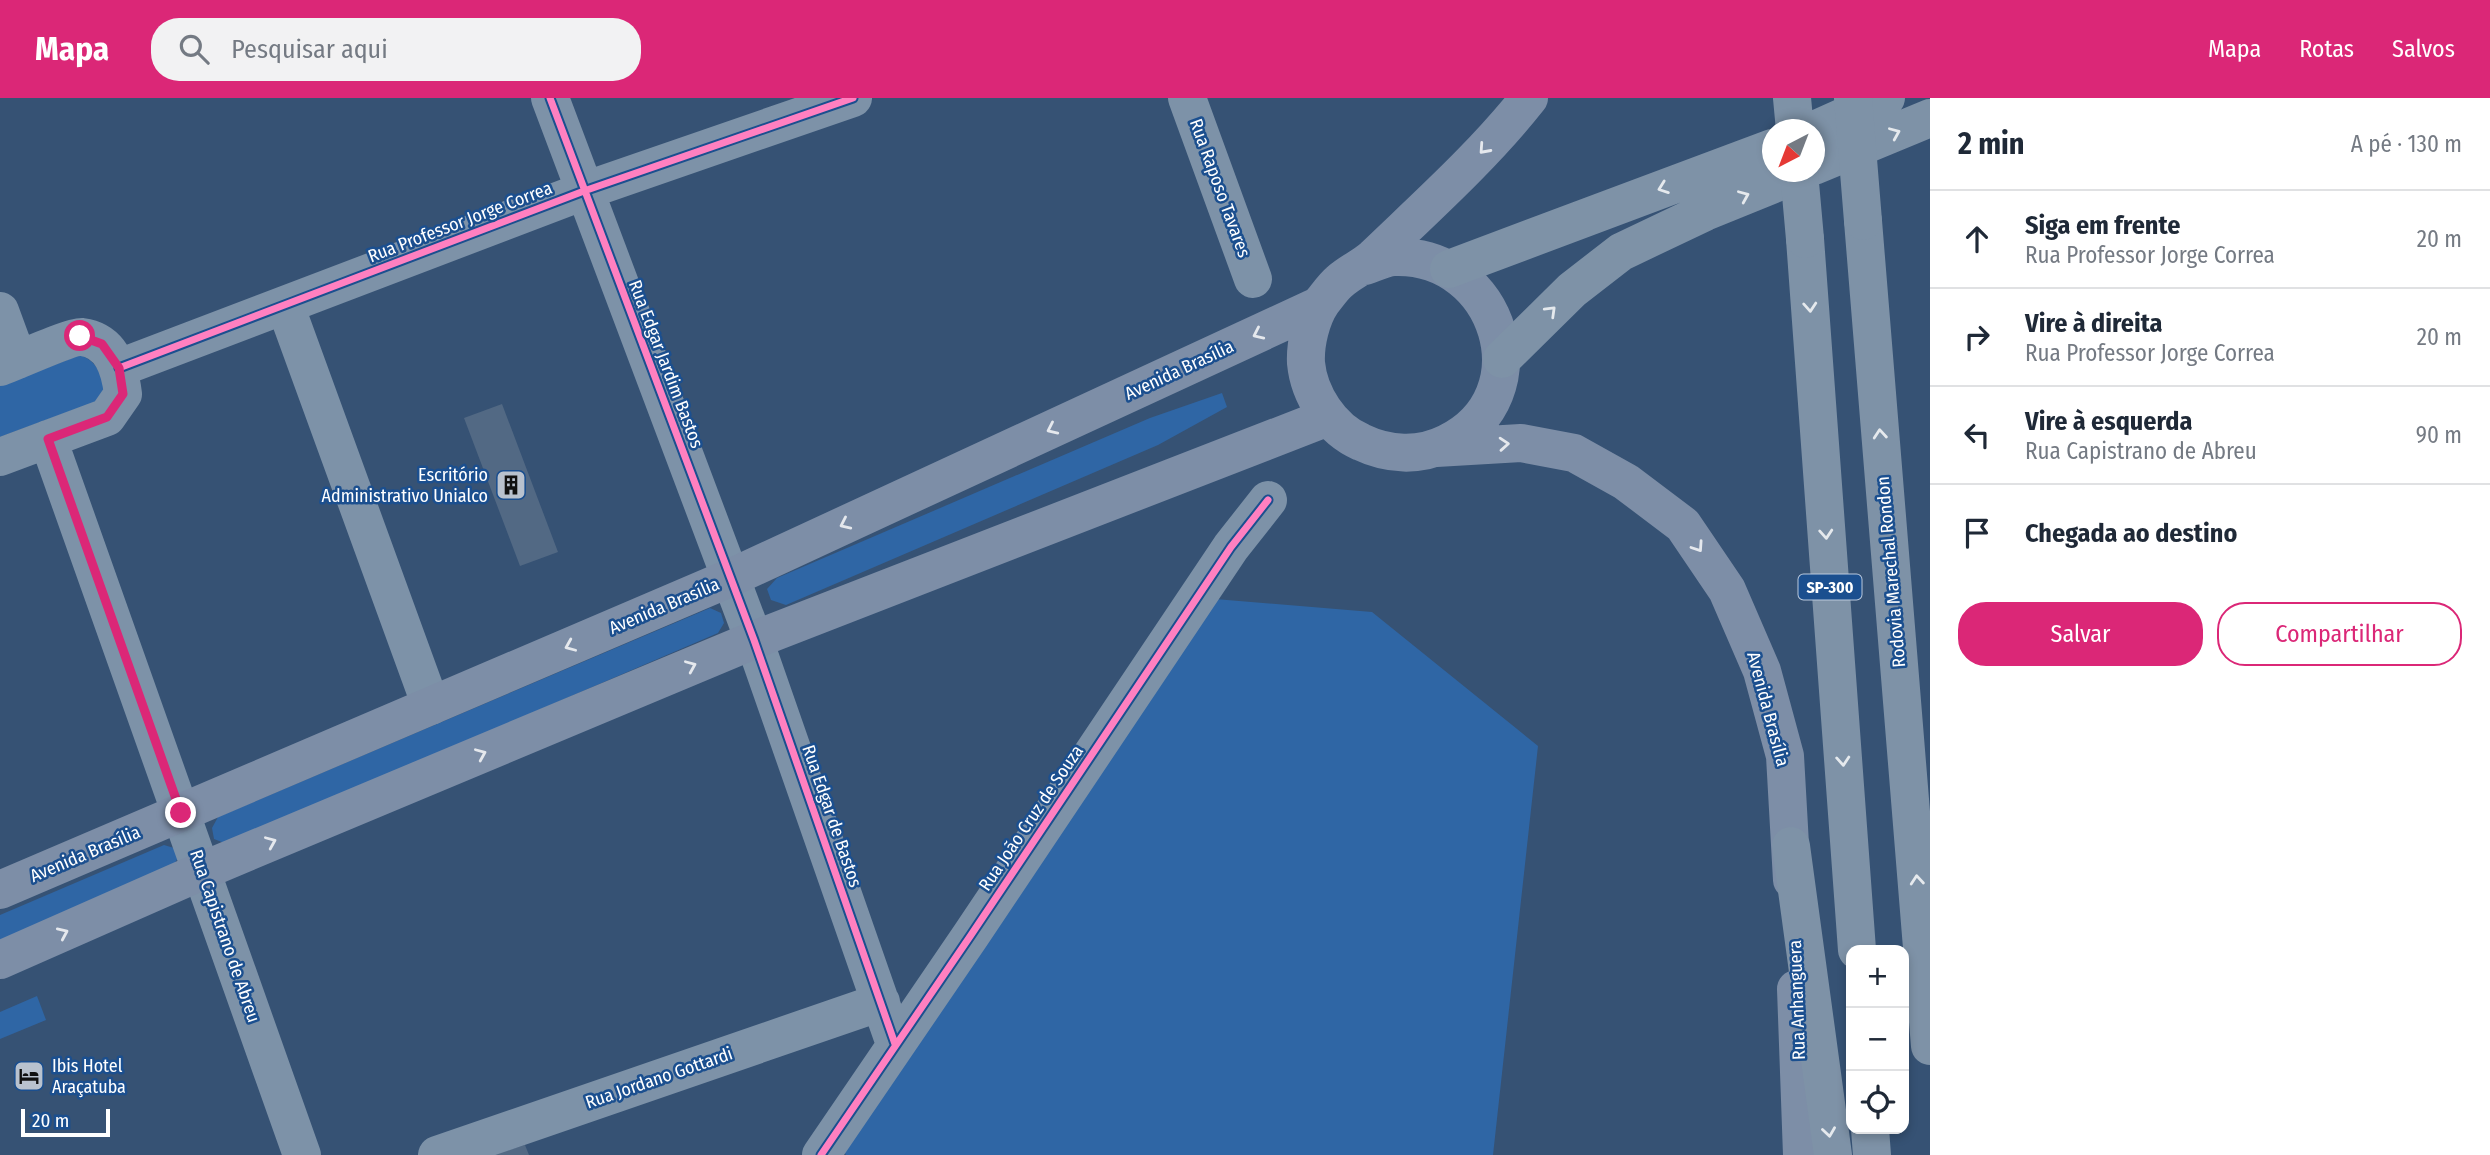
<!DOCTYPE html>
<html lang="pt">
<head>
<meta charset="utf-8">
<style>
  body { margin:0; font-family:"Fira Sans Condensed",sans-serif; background:#f2f2f3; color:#1f2937 }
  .controls { position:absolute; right:21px; bottom:21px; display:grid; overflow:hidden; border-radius:14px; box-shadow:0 4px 10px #0003 }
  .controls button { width:63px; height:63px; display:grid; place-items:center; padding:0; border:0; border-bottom:2px solid #e0e1e3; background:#fff; color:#1f2937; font:35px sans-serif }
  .compass { position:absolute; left:1762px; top:21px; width:63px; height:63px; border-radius:50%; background:#fff; box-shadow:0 4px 10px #0003; rotate:222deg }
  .scale { position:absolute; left:21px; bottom:18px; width:89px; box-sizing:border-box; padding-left:7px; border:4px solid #fff; border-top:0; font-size:19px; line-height:24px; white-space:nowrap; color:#fff; -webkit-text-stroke:5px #1b4f8f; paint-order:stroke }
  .stop { position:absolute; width:21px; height:21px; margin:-16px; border:5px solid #db2777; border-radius:50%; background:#fff }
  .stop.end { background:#db2777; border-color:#fff; box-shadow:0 2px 7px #0008 }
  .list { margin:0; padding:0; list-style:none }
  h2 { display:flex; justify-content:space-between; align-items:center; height:91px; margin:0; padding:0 28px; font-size:30px }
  h2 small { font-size:23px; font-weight:400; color:#747a83 }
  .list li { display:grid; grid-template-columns:46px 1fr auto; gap:21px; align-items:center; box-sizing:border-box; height:98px; padding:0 28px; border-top:2px solid #e0e1e3 }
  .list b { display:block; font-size:26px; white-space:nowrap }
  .list p { margin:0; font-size:23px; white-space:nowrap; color:#747a83 }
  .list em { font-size:23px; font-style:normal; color:#747a83 }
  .actions { display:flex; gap:14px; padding:21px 28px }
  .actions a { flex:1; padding:16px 0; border:2px solid #db2777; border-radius:28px; text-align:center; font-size:24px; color:#db2777 }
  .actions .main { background:#db2777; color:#fff }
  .icon { flex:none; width:38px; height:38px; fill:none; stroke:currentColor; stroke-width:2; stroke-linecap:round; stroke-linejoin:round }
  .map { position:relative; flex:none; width:1930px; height:1057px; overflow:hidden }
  header { display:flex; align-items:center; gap:42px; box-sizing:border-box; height:98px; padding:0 35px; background:#db2777; color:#fff }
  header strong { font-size:33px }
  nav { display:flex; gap:38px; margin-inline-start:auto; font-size:24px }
  .search { width:490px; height:63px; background:#f2f2f3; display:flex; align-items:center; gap:18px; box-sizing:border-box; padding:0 24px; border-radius:28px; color:#747a83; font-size:26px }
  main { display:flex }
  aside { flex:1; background:#fff }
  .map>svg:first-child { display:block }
  .green { fill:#2f66a5 }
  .building { fill:#526984 }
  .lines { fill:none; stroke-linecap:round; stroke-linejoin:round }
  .minor { stroke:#7d92a8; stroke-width:38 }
  .major { stroke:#7d8ea7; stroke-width:38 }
  .highway { stroke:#7e92a7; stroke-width:38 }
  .highway-bridge { stroke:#7e92a7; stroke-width:38 }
  .cycleway-casing { stroke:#1b4f8f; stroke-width:11 }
  .cycleway { stroke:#ff80c0; stroke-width:7 }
  .oneway { stroke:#e5e9ed }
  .oneway2 { stroke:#e5e8ed }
  .route { stroke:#db2777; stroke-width:9 }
  .labels { text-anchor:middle; stroke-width:5; stroke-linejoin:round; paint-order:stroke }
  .shield { fill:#1b4f8f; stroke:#bbcadd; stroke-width:2 }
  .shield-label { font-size:16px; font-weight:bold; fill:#fff }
  .street-label { font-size:18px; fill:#fff; stroke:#1b4f8f }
  .poi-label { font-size:18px; fill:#fff; stroke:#1b4f8f; text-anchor:end }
</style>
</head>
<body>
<header>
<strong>Mapa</strong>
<div class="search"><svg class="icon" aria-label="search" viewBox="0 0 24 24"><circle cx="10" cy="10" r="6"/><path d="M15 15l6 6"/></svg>Pesquisar aqui</div>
<nav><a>Mapa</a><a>Rotas</a><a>Salvos</a></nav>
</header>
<main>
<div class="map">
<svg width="1930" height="1057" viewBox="0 0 1930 1057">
  <rect width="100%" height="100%" fill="#365274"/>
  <path class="green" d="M80,257C96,263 102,275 105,291L95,304L0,339V288Z
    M1222,295L1227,309L1158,347L786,507L771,502L767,491L777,480L1150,320Z
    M1215,501L1372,514L1538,648L1493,1057H846L841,1049Z
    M710,510L721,515L724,525L718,535L227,746L214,741L212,730L218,719Z
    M164,747L174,750L178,760L173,768L0,843V817Z
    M37,898L46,922L0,941V914Z"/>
  <path class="building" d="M502,306L558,454L520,468L464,320Z
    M525,1047L529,1057H492Z"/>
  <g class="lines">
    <path class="minor" d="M550,0L754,542L895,946
      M1187,0L1253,181
      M285,207L431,608
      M0,213L18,262
      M0,269C14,264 71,238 82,239C112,243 120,271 123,296L107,319L0,359
      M119,270L584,93L853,0
      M48,341L302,1057
      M437,1057L881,904
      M821,1057L971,837L1231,449L1268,402"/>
    <path class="major" d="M1365,168C1374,165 1386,159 1395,159C1500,156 1544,298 1447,345C1419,359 1388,357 1361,344C1331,331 1309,297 1306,265C1305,246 1311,220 1322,204C1327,198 1333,189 1339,184C1350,174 1363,169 1374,159C1427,108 1483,58 1529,0
      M1436,350L1521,345L1574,355L1626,384L1683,427L1727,492L1762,573L1785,658L1792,782
      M0,792L730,480L1320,207
      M0,862L202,773L754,542L1328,319
      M1796,891L1802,1057"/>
    <path class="highway" d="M1792,0L1795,32
      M1814,32L1886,0
      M1814,68L1930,20
      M1863,123L1930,948
      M1805,141L1857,852
      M1449,171L1772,50
      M1502,261L1572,192L1621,154L1705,114L1803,74
      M1791,748L1833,1057
      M1870,1031L1872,1057"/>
    <path class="highway-bridge" d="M1853,0L1863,123
      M1799,74L1805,141"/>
    <g class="cycleway-casing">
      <path id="cycleway" d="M550,0L754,542L895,946
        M119,270L584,93L853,0
        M821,1057L971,837L1231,449L1268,402"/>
    </g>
    <use href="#cycleway" class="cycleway"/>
  </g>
  <defs><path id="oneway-chevron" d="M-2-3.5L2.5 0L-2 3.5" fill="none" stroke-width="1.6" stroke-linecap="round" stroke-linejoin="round" transform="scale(1.75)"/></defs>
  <g class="oneway">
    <use href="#oneway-chevron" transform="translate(1895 35) rotate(-23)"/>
    <use href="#oneway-chevron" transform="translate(1663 90) rotate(160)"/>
    <use href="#oneway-chevron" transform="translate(1744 98) rotate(-23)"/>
    <use href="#oneway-chevron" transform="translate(1810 209) rotate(86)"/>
    <use href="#oneway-chevron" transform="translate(1551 213) rotate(-44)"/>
    <use href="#oneway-chevron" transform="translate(1880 336) rotate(-95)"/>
    <use href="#oneway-chevron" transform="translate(1826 436) rotate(86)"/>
    <use href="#oneway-chevron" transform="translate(1843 663) rotate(86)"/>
    <use href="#oneway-chevron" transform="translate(1917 782) rotate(-95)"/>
    <use href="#oneway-chevron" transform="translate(1829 1034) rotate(82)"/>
  </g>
  <g class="oneway2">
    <use href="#oneway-chevron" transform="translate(1484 51) rotate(132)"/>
    <use href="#oneway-chevron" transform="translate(1258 236) rotate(155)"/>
    <use href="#oneway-chevron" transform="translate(1052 331) rotate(155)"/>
    <use href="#oneway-chevron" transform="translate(1504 346) rotate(-4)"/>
    <use href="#oneway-chevron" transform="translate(845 426) rotate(155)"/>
    <use href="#oneway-chevron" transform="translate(1698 449) rotate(56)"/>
    <use href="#oneway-chevron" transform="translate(570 548) rotate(157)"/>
    <use href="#oneway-chevron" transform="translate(691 568) rotate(-23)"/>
    <use href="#oneway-chevron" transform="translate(481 656) rotate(-23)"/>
    <use href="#oneway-chevron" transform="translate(271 744) rotate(-23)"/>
    <use href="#oneway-chevron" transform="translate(63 835) rotate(-24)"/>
  </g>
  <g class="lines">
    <path class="route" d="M80,238L102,246L119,270L123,296L107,319L48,341L181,715"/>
  </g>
  <defs>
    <g id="building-square" transform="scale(1.575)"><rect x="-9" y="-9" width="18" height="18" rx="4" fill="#b9c2ce" stroke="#1b4f8f"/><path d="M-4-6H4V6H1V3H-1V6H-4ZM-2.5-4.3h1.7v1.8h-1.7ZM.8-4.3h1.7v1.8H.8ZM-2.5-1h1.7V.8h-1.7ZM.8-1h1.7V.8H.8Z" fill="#111"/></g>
    <g id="hotel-square" transform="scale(1.575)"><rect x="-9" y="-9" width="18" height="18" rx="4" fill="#b9c2ce" stroke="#1b4f8f"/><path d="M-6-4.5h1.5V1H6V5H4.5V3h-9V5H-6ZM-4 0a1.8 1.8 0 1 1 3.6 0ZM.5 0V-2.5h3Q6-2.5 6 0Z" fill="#111"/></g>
  </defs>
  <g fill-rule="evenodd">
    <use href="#building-square" x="511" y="387"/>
    <use href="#hotel-square" x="29" y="978"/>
  </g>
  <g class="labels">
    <rect class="shield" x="1798.5" y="476.5" width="63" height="25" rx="5"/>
    <g class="shield-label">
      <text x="1830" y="495">SP-300</text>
    </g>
    <g class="street-label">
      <text transform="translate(1220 90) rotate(70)" y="6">Rua Raposo Tavares</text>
      <text transform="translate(460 124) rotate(-21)" y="6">Rua Professor Jorge Correa</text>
      <text transform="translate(666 266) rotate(69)" y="6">Rua Edgar Jardim Bastos</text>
      <text transform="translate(1179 272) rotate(-25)" y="6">Avenida Brasília</text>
      <text transform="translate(1891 474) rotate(-95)" y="6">Rodovia Marechal Rondon</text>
      <text transform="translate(664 508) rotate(-23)" y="6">Avenida Brasília</text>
      <text transform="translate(1768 611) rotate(75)" y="6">Avenida Brasília</text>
      <text transform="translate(832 718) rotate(71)" y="6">Rua Edgar de Bastos</text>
      <text transform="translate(1031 720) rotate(-56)" y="6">Rua João Cruz de Souza</text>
      <text transform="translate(85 756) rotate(-23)" y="6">Avenida Brasília</text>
      <text transform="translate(225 838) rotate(71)" y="6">Rua Capistrano de Abreu</text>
      <text transform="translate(1797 902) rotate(-92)" y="6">Rua Anhanguera</text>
      <text transform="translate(659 980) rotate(-19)" y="6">Rua Jordano Gottardi</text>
    </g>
    <g class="poi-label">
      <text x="488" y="383">Escritório<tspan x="488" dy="21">Administrativo Unialco</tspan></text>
      <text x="52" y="974" text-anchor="start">Ibis Hotel<tspan x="52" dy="21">Araçatuba</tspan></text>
    </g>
  </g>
</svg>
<div class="controls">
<button>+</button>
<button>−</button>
<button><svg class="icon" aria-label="locate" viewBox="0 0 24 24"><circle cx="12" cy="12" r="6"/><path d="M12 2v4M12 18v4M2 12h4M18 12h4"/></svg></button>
</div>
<svg class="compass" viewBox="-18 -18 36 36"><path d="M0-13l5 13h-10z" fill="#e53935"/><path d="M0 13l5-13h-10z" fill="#747a83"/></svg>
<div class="scale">20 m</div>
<div class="stop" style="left:80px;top:238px"></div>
<div class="stop end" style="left:181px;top:715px"></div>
</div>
<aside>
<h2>2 min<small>A pé · 130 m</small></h2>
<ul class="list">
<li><svg class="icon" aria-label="ahead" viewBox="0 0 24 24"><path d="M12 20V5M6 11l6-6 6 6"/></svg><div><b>Siga em frente</b><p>Rua Professor Jorge Correa</p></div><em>20 m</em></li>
<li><svg class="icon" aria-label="right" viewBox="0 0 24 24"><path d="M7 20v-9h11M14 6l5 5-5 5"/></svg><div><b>Vire à direita</b><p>Rua Professor Jorge Correa</p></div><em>20 m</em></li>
<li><svg class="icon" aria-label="left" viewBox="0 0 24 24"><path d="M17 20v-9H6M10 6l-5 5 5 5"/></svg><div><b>Vire à esquerda</b><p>Rua Capistrano de Abreu</p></div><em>90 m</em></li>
<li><svg class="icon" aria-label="arrive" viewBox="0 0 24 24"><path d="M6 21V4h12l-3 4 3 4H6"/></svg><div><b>Chegada ao destino</b></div></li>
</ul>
<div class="actions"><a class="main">Salvar</a><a>Compartilhar</a></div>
</aside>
</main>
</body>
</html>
